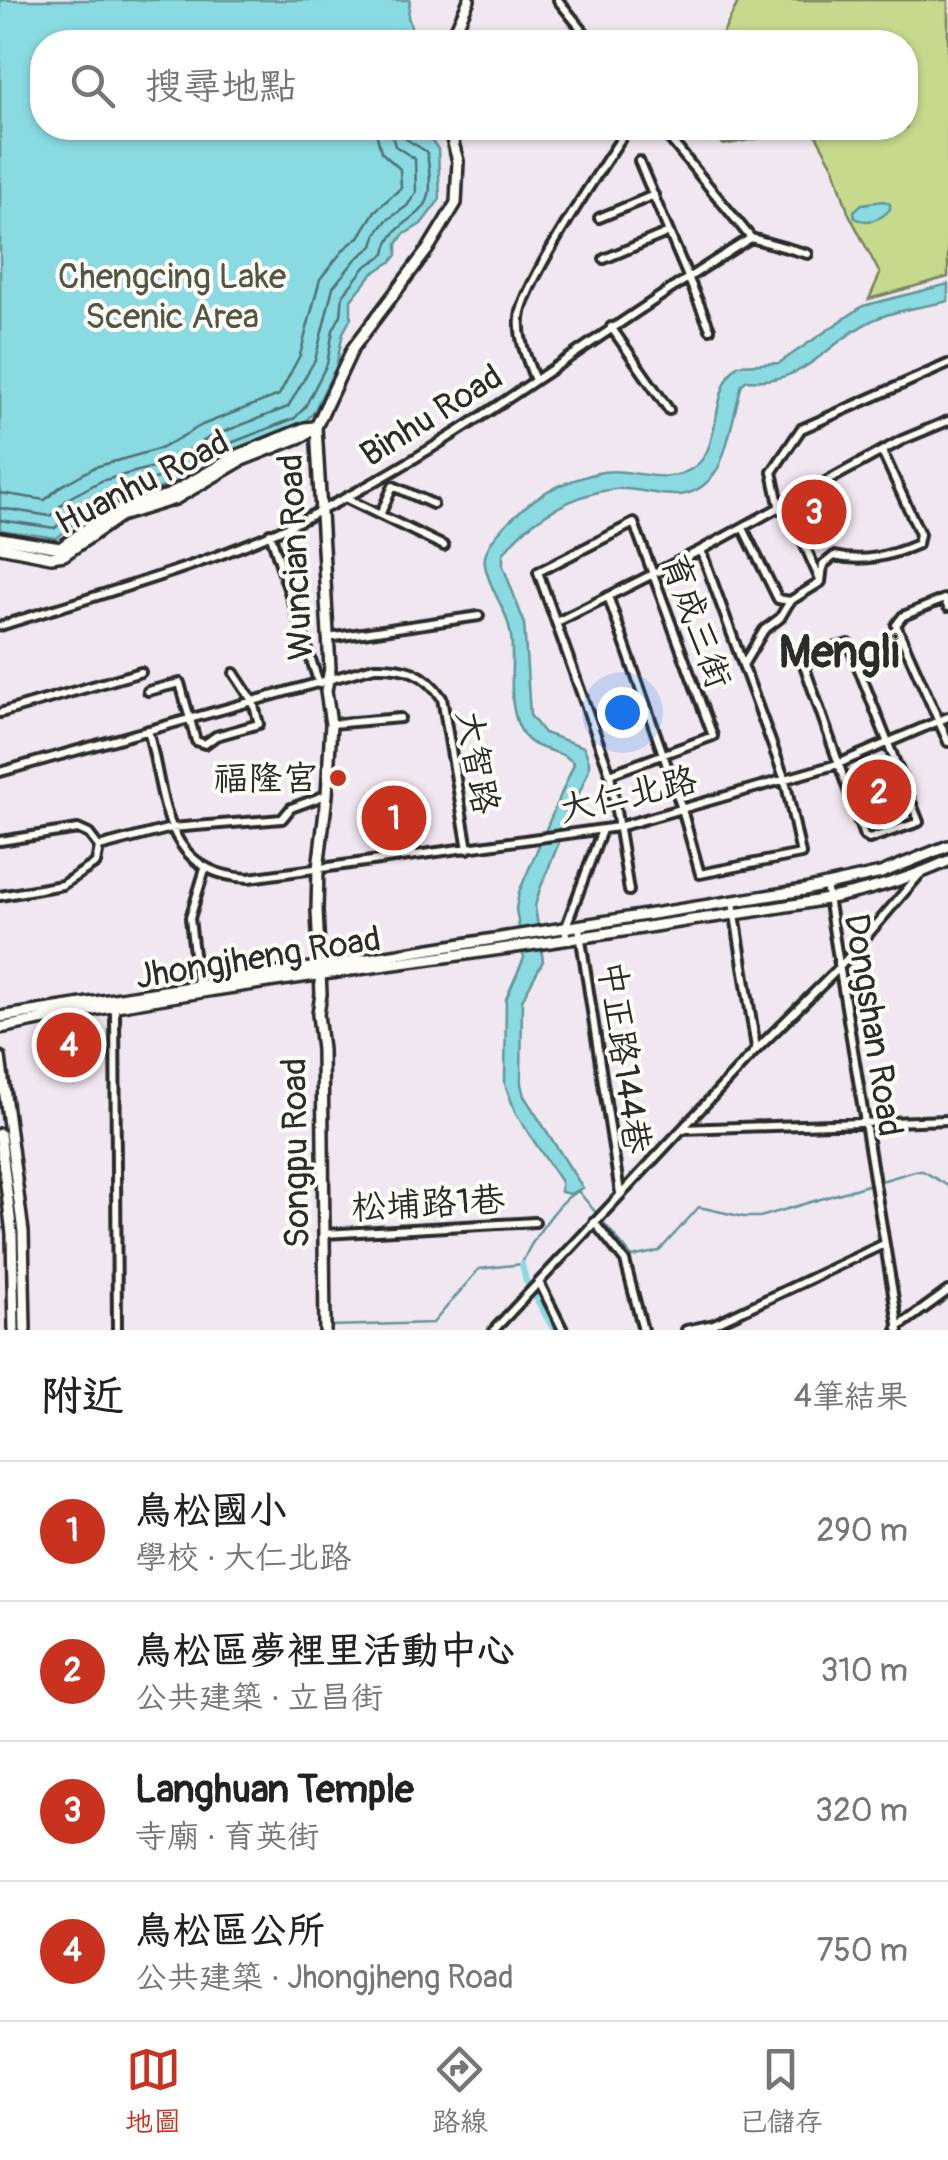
<!DOCTYPE html>
<html lang="zh-TW">
<head>
<meta charset="utf-8">
<style>
  body { margin:0; font-family:Pangolin,"LXGW WenKai TC",sans-serif; background:#f2f2f2; color:#222 }
  .you { position:absolute; left:622px; top:712px; width:35px; height:35px; margin:-25px; border:8px solid #fff; border-radius:50%; background:#1a73e8; box-shadow:0 0 0 15px #1a73e833 }
  .badge { display:grid; place-items:center; width:65px; height:65px; border-radius:50%; background:#c8321e; color:#fff; font-size:32px; font-weight:700 }
  .pin { position:absolute; translate:-50% -50%; border:5px solid #fff; box-shadow:0 2px 10px #0006 }
  .list { margin:0; padding:0; list-style:none }
  h2 { display:flex; justify-content:space-between; align-items:center; height:130px; margin:0; padding:0 40px; font-size:42px }
  h2 small { font-size:32px; font-weight:400; color:#767676 }
  .list li { display:grid; grid-template-columns:65px 1fr auto; gap:30px; align-items:center; box-sizing:border-box; height:140px; padding:0 40px; border-top:2px solid #e0e0e0 }
  .list b { display:block; font-size:38px; white-space:nowrap }
  .list p { margin:0; font-size:32px; white-space:nowrap; color:#767676 }
  .list em { font-size:32px; font-style:normal; color:#767676 }
  .icon { flex:none; width:55px; height:55px; fill:none; stroke:currentColor; stroke-width:2; stroke-linecap:round; stroke-linejoin:round }
  .map { position:relative; flex:none; width:948px; height:1330px; overflow:hidden }
  .search { position:absolute; background:#fff; box-shadow:0 2px 8px #0004; left:30px; right:30px; top:30px; height:110px; display:flex; align-items:center; gap:25px; box-sizing:border-box; padding:0 35px; border-radius:40px; color:#767676; font-size:38px }
  .sheet { height:690px; background:#fff }
  nav { display:flex; justify-content:space-around; align-items:center; box-sizing:border-box; height:140px; border-top:2px solid #e0e0e0; background:#fff; font-size:28px; color:#767676 }
  nav a { display:grid; justify-items:center; gap:5px }
  nav .on { color:#c8321e }
  .map>svg:first-child { display:block }
  .green { fill:#c6d98d; stroke:#78825c; stroke-width:2.5 }
  .water { fill:#89dbe1; stroke:#639598; stroke-width:2.5 }
  .lines { fill:none; stroke-linecap:round; stroke-linejoin:round }
  .shore { stroke:#517174; stroke-width:2.5 }
  .stream { stroke:#639598; stroke-width:2.5 }
  .canal { stroke:#89dbe1; stroke-width:6 }
  .street-casing { stroke:#2b2b2b; stroke-width:14 }
  .secondary-casing { stroke:#2b2b2b; stroke-width:16 }
  .street { stroke:#fdfcf7; stroke-width:6 }
  .secondary { stroke:#fdfcf7; stroke-width:9 }
  .poi-dot { fill:#c8321e; stroke:#fdfcf7; stroke-width:4 }
  .labels { text-anchor:middle; stroke-width:8; stroke-linejoin:round; paint-order:stroke }
  .park-label { font-size:35px; fill:#525644; stroke:#fdfcf7 }
  .street-label { font-size:35px; fill:#2b2b2b; stroke:#fdfcf7 }
  .poi-label { font-size:35px; fill:#2b2b2b; stroke:#fdfcf7; text-anchor:end }
  .district-label { font-size:45px; font-weight:bold; fill:#2b2b2b; stroke:#fdfcf7 }
</style>
</head>
<body>
<div class="map">
<svg width="948" height="1330" viewBox="0 0 948 1330">
  <rect width="100%" height="100%" fill="#f1e7f1"/>
  <filter id="ink" filterUnits="userSpaceOnUse"><feTurbulence type="fractalNoise" baseFrequency=".01" numOctaves="2"/><feDisplacementMap in="SourceGraphic" scale="20" xChannelSelector="R" yChannelSelector="G"/><feConvolveMatrix kernelMatrix="1 2 1 2 8 2 1 2 1" color-interpolation-filters="sRGB"/></filter>
  <g filter="url(#ink)">
    <path class="green" d="M739,0H948V277L869,299L880,274L848,212L834,168L812,128L723,145L716,128H906V42H719Z"/>
    <path class="water" d="M0,0H410L408,17L416,42H42V128H407L431,140L438,149L440,199L421,224L403,235L397,244V255L392,261L372,274L351,300V318L343,333L336,367L313,413L300,427L217,459L176,484L109,501L81,518L57,538L0,530Z
      M884,201L890,204V209C882,219 867,225 855,218L854,211L862,204Z
      M948,284V301C924,307 894,310 871,321C823,345 807,385 747,380L742,384C735,407 727,456 715,473C686,513 650,486 614,489C574,494 526,520 503,554V566L524,622L530,715L544,733L584,747L589,761V769L540,889L535,906L543,961L522,1000L521,1084L524,1096L583,1188L570,1194L561,1192V1182L516,1114L505,1084L506,999L524,958L516,909L519,892L574,764C563,748 535,753 523,734C505,706 515,668 511,636C508,610 489,590 485,565C480,540 527,504 546,492C561,483 581,478 597,473C631,465 662,488 693,468C723,449 709,390 738,365L779,363L863,306Z"/>
    <g class="lines">
      <path class="shore" d="M0,493L45,500L61,486L95,467L162,448L202,425L279,395L300,355L320,279L345,248L359,237L375,211L401,188L400,169L381,152L375,128
        M0,508L50,516L69,498L101,481L168,463L208,438L288,407L315,360L333,287L356,259L373,246L377,233L386,221L407,206L416,193L415,159L395,146L390,128
        M0,520L55,528L74,510L105,492L173,474L213,450L295,418L305,407L327,364L333,330L341,315L343,295L365,267L385,254C390,221 423,222 429,195C432,183 428,164 427,152L406,139L403,128"/>
      <path class="stream" d="M579,1192L632,1257L659,1251L699,1207L744,1217H760L915,1171H923L948,1186
        M331,1326L433,1323L479,1269L522,1264C528,1246 560,1198 577,1192"/>
      <path class="canal" d="M522,1264L526,1281L554,1330"/>
      <g class="street-casing">
        <path id="street" d="M558,0L592,42
          M661,128L751,238L808,254
          M639,161L710,329
          M599,218L654,195
          M604,259L669,232
          M611,327L669,410
          M534,378C527,359 518,339 520,318C522,284 605,163 628,128
          M345,498L444,546
          M780,509L772,472L801,429L948,364
          M380,515L393,486L433,504
          M743,528L778,599L790,601L821,582L787,505
          M270,533L319,684
          M821,582L823,565L834,556C864,563 890,556 918,544L920,534L882,451
          M608,596L682,809L700,874L801,854L785,780L701,550L902,440L948,421
          M948,607L944,599L903,616L896,625L948,742
          M557,622L701,550
          M0,626C103,593 211,565 308,517C463,441 603,328 751,238
          M328,638L479,616
          M849,644L919,822L869,839L864,836L803,662L829,649Z
          M743,665L764,630L780,618L790,601
          M148,691L180,683L196,741L205,744L216,736L259,724L253,702L234,673
          M0,713L141,672
          M331,724L400,718
          M148,730C166,796 161,875 249,878L618,827L838,764L948,717
          M0,772L374,667C404,666 425,672 442,698L468,849
          M610,774L713,736L634,523L538,572L610,774L629,891
          M0,841L78,829L89,834L99,847L171,828L282,819L291,808L326,795
          M826,885L899,1330
          M0,896L62,885L96,863L99,847
          M733,902L756,1048
          M579,927L620,1193
          M567,940L565,929L602,830
          M198,990L190,918L205,869
          M115,1008L117,1330
          M682,1129L948,1120
          M594,1222L625,1261L643,1330
          M324,1234L535,1222
          M539,1282L563,1330
          M897,1328L948,1291
          M494,1330L756,1050L839,968L920,874
          M686,1330L714,1324L884,1244"/>
      </g>
      <g class="secondary-casing">
        <path id="secondary" d="M450,42L469,0
          M0,538L60,548L112,511L168,495L238,455L305,428L314,427
          M0,547L51,557L64,555L120,516L175,499L242,460L303,436L316,427
          M0,1017L804,890L881,873L948,846
          M0,1028C218,983 441,961 660,925C758,909 857,903 948,861
          M0,1057L23,1232L25,1330
          M0,1134L12,1234L14,1330
          M325,1330L322,1050L318,1014L321,994L317,910L318,869L327,795L331,724L326,691L330,668L316,427L353,348L428,249L456,203L458,161L449,128"/>
      </g>
      <use href="#street" class="street"/>
      <use href="#secondary" class="secondary"/>
    </g>
  </g>
  <circle class="poi-dot" cx="338" cy="778" r="10"/>
  <g class="labels">
    <g class="park-label">
      <text x="172" y="288">Chengcing Lake<tspan x="172" dy="40">Scenic Area</tspan></text>
    </g>
    <g class="street-label">
      <text transform="translate(431 415) rotate(-32)" y="12">Binhu Road</text>
      <text transform="translate(142 482) rotate(-27)" y="12">Huanhu Road</text>
      <text transform="translate(295 557) rotate(-93)" y="12">Wuncian Road</text>
      <text transform="translate(697 621) rotate(70)" y="12">育成三街</text>
      <text transform="translate(478 762) rotate(80)" y="12">大智路</text>
      <text transform="translate(628 794) rotate(-13)" y="12">大仁北路</text>
      <text transform="translate(258 957) rotate(-9)" y="12">Jhongjheng Road</text>
      <text transform="translate(874 1025) rotate(81)" y="12">Dongshan Road</text>
      <text transform="translate(625 1057) rotate(82)" y="12">中正路144巷</text>
      <text transform="translate(295 1153) rotate(-91)" y="12">Songpu Road</text>
      <text transform="translate(428 1203) rotate(-3)" y="12">松埔路1巷</text>
    </g>
    <g class="poi-label">
      <text x="318" y="790">福隆宮</text>
    </g>
    <g class="district-label">
      <text x="839" y="667">Mengli</text>
    </g>
  </g>
</svg>
<div class="you"></div>
<div class="pin badge" style="left:394px;top:818px">1</div>
<div class="pin badge" style="left:879px;top:792px">2</div>
<div class="pin badge" style="left:814px;top:512px">3</div>
<div class="pin badge" style="left:69px;top:1045px">4</div>
<div class="search"><svg class="icon" aria-label="search" viewBox="0 0 24 24"><circle cx="10" cy="10" r="6"/><path d="M15 15l6 6"/></svg>搜尋地點</div>
</div>
<section class="sheet">
<h2>附近<small>4筆結果</small></h2>
<ul class="list">
<li><span class="badge">1</span><div><b>鳥松國小</b><p>學校 · 大仁北路</p></div><em>290 m</em></li>
<li><span class="badge">2</span><div><b>鳥松區夢裡里活動中心</b><p>公共建築 · 立昌街</p></div><em>310 m</em></li>
<li><span class="badge">3</span><div><b>Langhuan Temple</b><p>寺廟 · 育英街</p></div><em>320 m</em></li>
<li><span class="badge">4</span><div><b>鳥松區公所</b><p>公共建築 · Jhongjheng Road</p></div><em>750 m</em></li>
</ul>
</section>
<nav>
<a class="on"><svg class="icon" aria-label="map" viewBox="0 0 24 24"><path d="M3 6l6-2 6 2 6-2v14l-6 2-6-2-6 2zM9 4v14M15 6v14"/></svg>地圖</a>
<a><svg class="icon" aria-label="directions" viewBox="0 0 24 24"><path d="M12 3l9 9-9 9-9-9zM9 14v-3h6M13 9l2 2-2 2"/></svg>路線</a>
<a><svg class="icon" aria-label="saved" viewBox="0 0 24 24"><path d="M7 4h10v16l-5-4-5 4z"/></svg>已儲存</a>
</nav>
</body>
</html>
